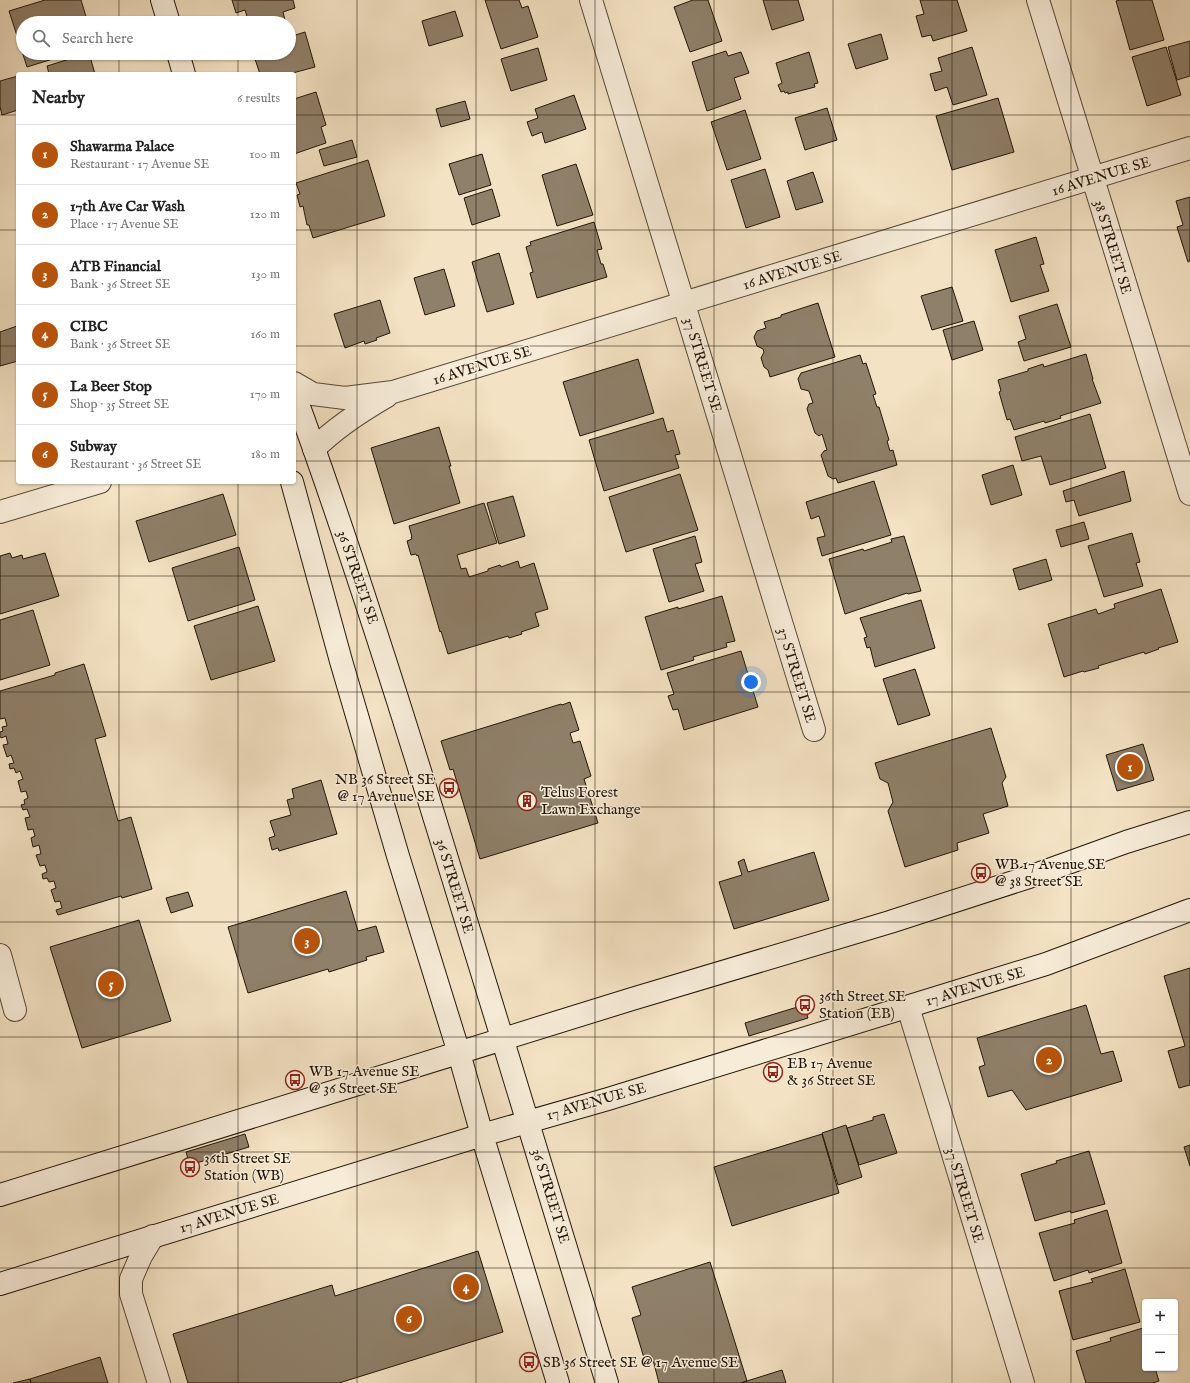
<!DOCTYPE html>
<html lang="en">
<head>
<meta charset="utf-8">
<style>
  body { margin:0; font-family:"IM FELL English",serif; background:#f6f6f6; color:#222 }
  .controls { position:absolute; right:12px; bottom:12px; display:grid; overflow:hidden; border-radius:4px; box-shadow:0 1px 3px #0004 }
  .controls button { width:36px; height:36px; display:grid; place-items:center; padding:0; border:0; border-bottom:1px solid #e0e0e0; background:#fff; color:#222; font:20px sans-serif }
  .you { position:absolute; left:751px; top:682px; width:14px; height:14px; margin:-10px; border:3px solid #fff; border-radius:50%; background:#1a73e8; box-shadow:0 0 0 6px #1a73e833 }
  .badge { display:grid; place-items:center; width:26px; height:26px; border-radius:50%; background:#b45309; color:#fff; font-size:13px; font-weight:700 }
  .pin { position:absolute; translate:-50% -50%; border:2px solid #fff; box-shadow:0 1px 4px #0006 }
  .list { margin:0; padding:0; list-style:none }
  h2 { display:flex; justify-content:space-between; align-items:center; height:52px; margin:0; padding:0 16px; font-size:17px }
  h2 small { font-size:13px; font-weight:400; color:#767676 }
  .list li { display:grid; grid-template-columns:26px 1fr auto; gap:12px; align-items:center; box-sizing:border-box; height:60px; padding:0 16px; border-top:1px solid #e0e0e0 }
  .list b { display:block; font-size:15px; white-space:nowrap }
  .list p { margin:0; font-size:13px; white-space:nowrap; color:#767676 }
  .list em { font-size:13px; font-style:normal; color:#767676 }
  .icon { flex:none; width:22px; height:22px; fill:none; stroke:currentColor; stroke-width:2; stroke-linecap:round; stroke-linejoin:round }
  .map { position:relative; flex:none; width:1190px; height:1383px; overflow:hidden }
  .search { position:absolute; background:#fff; box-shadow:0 1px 3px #0004; left:16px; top:16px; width:280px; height:44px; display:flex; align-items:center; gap:10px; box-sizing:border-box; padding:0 14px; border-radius:22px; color:#767676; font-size:15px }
  .panel { position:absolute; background:#fff; box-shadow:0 1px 3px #0004; left:16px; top:72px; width:280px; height:412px; border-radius:4px }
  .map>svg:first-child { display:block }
  .building { fill:#8f8069; stroke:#221607 }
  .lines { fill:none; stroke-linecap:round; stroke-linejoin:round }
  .minor-casing { stroke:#564936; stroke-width:24 }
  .secondary-casing { stroke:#221607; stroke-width:24 }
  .minor { stroke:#f7ecd8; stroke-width:22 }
  .secondary { stroke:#f7ecd8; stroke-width:22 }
  .grid { fill:none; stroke:#221607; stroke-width:1; stroke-opacity:0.55 }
  .labels { text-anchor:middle; stroke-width:3; stroke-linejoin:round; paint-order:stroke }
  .street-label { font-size:15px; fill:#221607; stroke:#f7ecd8 }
  .poi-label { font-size:15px; fill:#221607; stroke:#f7ecd8; text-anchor:start }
</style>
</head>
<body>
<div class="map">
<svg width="1190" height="1383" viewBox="0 0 1190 1383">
  <rect width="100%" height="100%" fill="#f3e2c3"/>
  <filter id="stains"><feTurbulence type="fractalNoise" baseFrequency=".005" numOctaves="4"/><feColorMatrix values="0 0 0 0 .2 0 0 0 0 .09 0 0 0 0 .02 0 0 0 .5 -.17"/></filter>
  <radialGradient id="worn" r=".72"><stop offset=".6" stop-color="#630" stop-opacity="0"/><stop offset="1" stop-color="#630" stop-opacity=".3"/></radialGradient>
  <path class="building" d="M45,0H81L88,23H23V53H72L27,67L9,11Z
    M232,0H293L295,8L283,12L285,20L274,23H249L245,10L236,13Z
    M485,0H519L522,8L528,6L538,37L501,49Z
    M693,0H708L722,41L690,52L674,7Z
    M763,0H798L804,20L772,30Z
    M920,0H957L967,31L933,41L931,35L922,37L916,16L924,14Z
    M1120,0H1152L1164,40L1130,50L1116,1Z
    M455,11L463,36L429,46L422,21Z
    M305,32L315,67L289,74H260L253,53H289V35V37Z
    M881,34L888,59L856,69L848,44Z
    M1190,41V76L1177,80L1168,47Z
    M972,47L987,95L953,105L947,87L935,91L930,74L942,71L938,58Z
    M1166,47L1181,95L1147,106L1132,57Z
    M538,48L547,80L511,91L501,59Z
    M726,51L728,56L741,52L749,73L734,78L741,99L707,111L692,62Z
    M809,52L818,83L814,84L815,87L788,94V92L785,93L784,91L781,92L778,85L782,83L776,63Z
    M89,53L95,74H49L47,66Z
    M18,76V110L2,115L0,107V81Z
    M316,92L326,125L321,127L326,143L294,154V99Z
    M574,95L586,129L545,143L542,132L532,136L527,122L538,118L535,109Z
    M998,98L1014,152L952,170L936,116Z
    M465,101L470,119L441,127L436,109Z
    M827,108L837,140L805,150L795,118Z
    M745,110L761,159L727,170L711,122Z
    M352,140L357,157L324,166L319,150Z
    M482,154L491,185L459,195L449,164Z
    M368,160L385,216L313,238L309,225H307L303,206L300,207L297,195L300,194L296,183Z
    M576,164L593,215L557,226L542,175Z
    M765,169L780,217L746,228L731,180Z
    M813,172L823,202L796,210L787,181Z
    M492,189L500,216L472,225L464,198Z
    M1190,197V261L1188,262L1177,227L1183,225L1176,201Z
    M594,222L602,249L597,250L601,264H603L607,277L537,298L530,273L533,272L526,247L531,245L530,242Z
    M1036,237L1044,264L1040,265L1049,291L1011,302L995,250Z
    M499,253L514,304L487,312L472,262Z
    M444,269L455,306L425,315L414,278Z
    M952,287L963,321L932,330L921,296Z
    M380,300L390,333L376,338L377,340L365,344L364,341L345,348L334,314Z
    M818,303L835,357L770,377L768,370L764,367L761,358L764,352L763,349L757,346L754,337L757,331L766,328L764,322L781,317V315Z
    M1057,304L1071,347L1024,361L1018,342L1026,339L1019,316Z
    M974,321L983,350L952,360L943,330Z
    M17,326L18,361L0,366V332Z
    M1086,354L1093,379H1092L1101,403L1060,416L1061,418L1045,423L1044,421L1014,430L1010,419L1007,420L999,392L1001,391L998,380L1028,371V369L1043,364L1044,367Z
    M860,355L863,364L866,363L876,394L873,395L877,407H879L889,440L887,441L890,451L893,450L897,465L838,483L836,478L833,479L828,476L821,455L824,451L827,450L822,434L819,436L815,433L807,409L809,404L813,403L809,391L801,389L798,379L801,373Z
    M638,359L654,413L580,436L563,382Z
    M1090,414L1106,468L1050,485L1041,456L1022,461L1015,437Z
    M663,418L667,432L673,430L680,454L675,455L679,468L604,491L589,440Z
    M439,427L451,466H449L460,503L394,524L371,448Z
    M1013,465L1022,495L991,505L982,475Z
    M1124,471L1131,501L1079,516L1074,500L1066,502L1063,491Z
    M680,474L698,530L626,552L609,497Z
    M874,481L891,535L822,556L817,538L825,536L819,516L811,519L806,502Z
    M223,494L236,535L149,562L136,521Z
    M513,496L525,536L499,544L487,503Z
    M484,503L497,543L457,555L461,569L466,568L469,577L488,571V569L500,565L501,567L518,561L520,568L534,563L548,609L535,613L539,626L521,632L522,634L509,638L508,636L448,654L441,631L440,632L418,555L417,556L416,554L411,555L407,541L412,539L411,537H412L409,526Z
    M1084,522L1089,539L1061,547L1056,530Z
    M1132,533L1140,562L1136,563L1143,586L1104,597L1088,546Z
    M695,536L702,562L695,564L704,591L669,602L653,549Z
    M904,536L921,591L908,594L907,593L845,614L829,559L863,549L864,551L892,542L891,539Z
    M239,547L255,600L188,621L172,568Z
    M10,553L12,558L22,555L23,559L45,553L59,596L0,614V556Z
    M1046,559L1052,580L1019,590L1013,569Z
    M1161,589L1178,642L1158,648L1159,649L1145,654L1144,652L1098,666L1099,668L1084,672L1083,671L1064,677L1048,624L1096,609L1098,614L1115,608L1114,604Z
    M722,596L735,641L726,643L727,647L693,657L694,660L661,670L645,617L678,607V609Z
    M921,600L935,648L875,667L870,647L867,648L864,638L867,637L860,618Z
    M258,606L275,661L211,680L194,626Z
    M33,610L50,665L0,680V620Z
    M741,651L758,707L684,730L678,709L673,710L668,696L674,694L667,673Z
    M84,664L106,736L95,739L118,821L131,817L152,889L122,898L121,896L58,915L56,910L62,908L60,901L55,902L51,890L56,888L54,881L49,882L47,878L43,879L42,874L47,872L45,865L40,866L36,855L41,854L39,845L33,847L31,838L35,836L33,829L28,830L25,818L30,817L27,809L23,810L21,805L25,804L24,800L28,798L26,791L21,792L18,781L23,779L20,771L16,773L14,768L10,769L9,764L14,763L11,755L7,757L3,745L8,744L6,736L1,738L0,736V732L3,731L2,727L7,726L5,718L0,719V691L55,675V673Z
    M915,669L930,715L898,725L883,679Z
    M570,702L579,730L570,733L573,743L580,741L591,776L584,779L598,823L480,859L453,769L450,770L441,741L561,704L562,705Z
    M991,728L1006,777L1002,783L1008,806L983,814L989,833L957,843L958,850L905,867L888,811L893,802L888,783L880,779L875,763Z
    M1143,744L1154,780L1117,791L1106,755Z
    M321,780L337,834L279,851L278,848L272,850L269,838L275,836L270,821L291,815L287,800L294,798L292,789Z
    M814,852L829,900L734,929L719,882L742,875L738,862L744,859L748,872Z
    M346,891L358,931L376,926L384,952L366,957L367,960L329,972L328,969L248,993L228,927Z
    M188,892L193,906L171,913L166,898Z
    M139,920L171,1021L82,1048L50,947Z
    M1190,968V1085L1179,1088L1168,1051L1185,1046L1164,976Z
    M804,1005L808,1018L749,1036L745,1023Z
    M1086,1005L1101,1054L1113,1051L1122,1081L1026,1110L1012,1090L988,1097L979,1067L985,1065L977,1038Z
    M884,1114L897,1153L859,1165L847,1128L873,1120V1117Z
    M846,1125L862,1177L838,1185L822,1133Z
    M245,1134L249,1147L190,1165L186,1152Z
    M822,1134L839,1193L732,1226L714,1167Z
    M1190,1145V1166L1184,1147Z
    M1089,1151L1105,1204L1071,1213L1070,1211L1035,1221L1021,1174L1057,1163L1056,1161Z
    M1107,1210L1122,1263L1089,1273L1088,1270L1054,1281L1039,1233L1075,1223L1074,1220Z
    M478,1251L503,1332L339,1383H188L173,1334L332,1285L335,1296Z
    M710,1262L747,1381L741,1383H659L652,1356L644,1358L632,1318L641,1315L632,1287Z
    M1125,1269L1140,1322L1073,1340L1059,1291L1093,1282L1091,1279Z
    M1143,1328L1145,1335V1368H1155L1159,1381L1153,1383H1086L1076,1351L1111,1341L1110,1338Z
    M100,1357L108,1383H31L30,1379Z
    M782,1370L786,1383H741L747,1381Z
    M30,1379L31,1383H13Z"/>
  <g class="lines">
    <g class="minor-casing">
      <path id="minor" d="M591,0L814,730
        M1038,0L1190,494
        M294,383L313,394L345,398L393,392L1190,148
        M314,449C336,427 361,411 387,396
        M0,512L100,482
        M0,955L15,1010
        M908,1007L1023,1383
        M153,1236L141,1256L131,1279V1294L159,1383"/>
    </g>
    <g class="secondary-casing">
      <path id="secondary" d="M162,0L169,23
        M178,53L184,74
        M294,393C348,540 395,689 441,839C497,1020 552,1202 607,1383
        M292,482L341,661L398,856L459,1053L482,1135L558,1383
        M0,1195L632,999L890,922L1029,877L1126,842L1190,822
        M0,1284L482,1135L608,1099L968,988L1046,964L1190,910"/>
    </g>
    <use href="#minor" class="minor"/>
    <use href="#secondary" class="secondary"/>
  </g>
  <path class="grid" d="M119,0V23M238,0V23M357,0V1383M476,0V1383M595,0V1383M714,0V1383M833,0V1383M952,0V1383M1071,0V1383M119,53V74M238,53V74M0,115H18M294,115H1190M0,230H18M294,230H1190M0,346H18M294,346H1190M0,461H18M294,461H1190M119,482V1383M238,482V1383M0,576H1190M0,692H1190M0,807H1190M0,922H1190M0,1037H1190M0,1152H1190M0,1268H1190"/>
  <defs>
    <g id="bus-ring" transform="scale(1)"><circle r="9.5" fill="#f7ecd8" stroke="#8f2418" stroke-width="1.5"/><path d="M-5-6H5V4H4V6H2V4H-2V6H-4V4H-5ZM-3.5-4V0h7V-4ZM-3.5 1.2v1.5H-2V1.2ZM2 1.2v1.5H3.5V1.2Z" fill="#8f2418"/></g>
    <g id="building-ring" transform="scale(1)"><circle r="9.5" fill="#f7ecd8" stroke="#8f2418" stroke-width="1.5"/><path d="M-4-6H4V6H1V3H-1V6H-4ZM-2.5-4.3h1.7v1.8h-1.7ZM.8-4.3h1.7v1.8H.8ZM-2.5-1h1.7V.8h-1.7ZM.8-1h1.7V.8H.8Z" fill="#8f2418"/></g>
  </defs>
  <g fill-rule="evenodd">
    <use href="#bus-ring" x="449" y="788"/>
    <use href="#building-ring" x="527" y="801"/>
    <use href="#bus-ring" x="981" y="873"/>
    <use href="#bus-ring" x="805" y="1005"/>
    <use href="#bus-ring" x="773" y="1072"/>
    <use href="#bus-ring" x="295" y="1080"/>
    <use href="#bus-ring" x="190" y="1167"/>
    <use href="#bus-ring" x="529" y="1362"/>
  </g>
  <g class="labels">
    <g class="street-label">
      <text transform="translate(1101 176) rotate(-17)" y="5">16 AVENUE SE</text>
      <text transform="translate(1113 247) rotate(73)" y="5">38 STREET SE</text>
      <text transform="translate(792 270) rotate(-17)" y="5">16 AVENUE SE</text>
      <text transform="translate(482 365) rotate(-17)" y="5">16 AVENUE SE</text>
      <text transform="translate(703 365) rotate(73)" y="5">37 STREET SE</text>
      <text transform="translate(358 577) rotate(71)" y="5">36 STREET SE</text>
      <text transform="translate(797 675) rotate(73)" y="5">37 STREET SE</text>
      <text transform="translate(455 886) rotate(73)" y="5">36 STREET SE</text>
      <text transform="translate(975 986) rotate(-17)" y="5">17 AVENUE SE</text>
      <text transform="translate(596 1101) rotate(-16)" y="5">17 AVENUE SE</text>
      <text transform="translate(965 1195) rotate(73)" y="5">37 STREET SE</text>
      <text transform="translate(551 1196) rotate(73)" y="5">36 STREET SE</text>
      <text transform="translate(229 1213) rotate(-17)" y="5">17 AVENUE SE</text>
    </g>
    <g class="poi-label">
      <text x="435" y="784" text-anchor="end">NB 36 Street SE<tspan x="435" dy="17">@ 17 Avenue SE</tspan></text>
      <text x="541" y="797">Telus Forest<tspan x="541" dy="17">Lawn Exchange</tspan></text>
      <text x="995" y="869">WB 17 Avenue SE<tspan x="995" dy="17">@ 38 Street SE</tspan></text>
      <text x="819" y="1001">36th Street SE<tspan x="819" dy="17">Station (EB)</tspan></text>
      <text x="787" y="1068">EB 17 Avenue<tspan x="787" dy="17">&amp; 36 Street SE</tspan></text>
      <text x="309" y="1076">WB 17 Avenue SE<tspan x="309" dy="17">@ 36 Street SE</tspan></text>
      <text x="204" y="1163">36th Street SE<tspan x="204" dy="17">Station (WB)</tspan></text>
      <text x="543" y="1367">SB 36 Street SE @ 17 Avenue SE</text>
    </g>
  </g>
  <rect width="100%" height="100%" filter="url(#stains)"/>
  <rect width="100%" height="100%" fill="url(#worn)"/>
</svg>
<div class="controls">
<button>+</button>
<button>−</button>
</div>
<div class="you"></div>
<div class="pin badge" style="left:1130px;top:767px">1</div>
<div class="pin badge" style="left:1049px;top:1060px">2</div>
<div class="pin badge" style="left:307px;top:941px">3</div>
<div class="pin badge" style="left:466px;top:1287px">4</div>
<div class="pin badge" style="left:111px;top:984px">5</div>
<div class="pin badge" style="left:409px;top:1319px">6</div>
<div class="search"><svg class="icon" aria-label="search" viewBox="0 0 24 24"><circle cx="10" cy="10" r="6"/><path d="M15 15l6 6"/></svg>Search here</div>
<section class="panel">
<h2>Nearby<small>6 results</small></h2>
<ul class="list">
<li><span class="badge">1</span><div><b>Shawarma Palace</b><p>Restaurant · 17 Avenue SE</p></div><em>100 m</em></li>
<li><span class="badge">2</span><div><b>17th Ave Car Wash</b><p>Place · 17 Avenue SE</p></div><em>120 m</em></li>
<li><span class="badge">3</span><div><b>ATB Financial</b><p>Bank · 36 Street SE</p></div><em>130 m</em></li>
<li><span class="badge">4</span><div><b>CIBC</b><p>Bank · 36 Street SE</p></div><em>160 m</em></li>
<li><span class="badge">5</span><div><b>La Beer Stop</b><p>Shop · 35 Street SE</p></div><em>170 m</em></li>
<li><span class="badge">6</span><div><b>Subway</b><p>Restaurant · 36 Street SE</p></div><em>180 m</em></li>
</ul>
</section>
</div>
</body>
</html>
